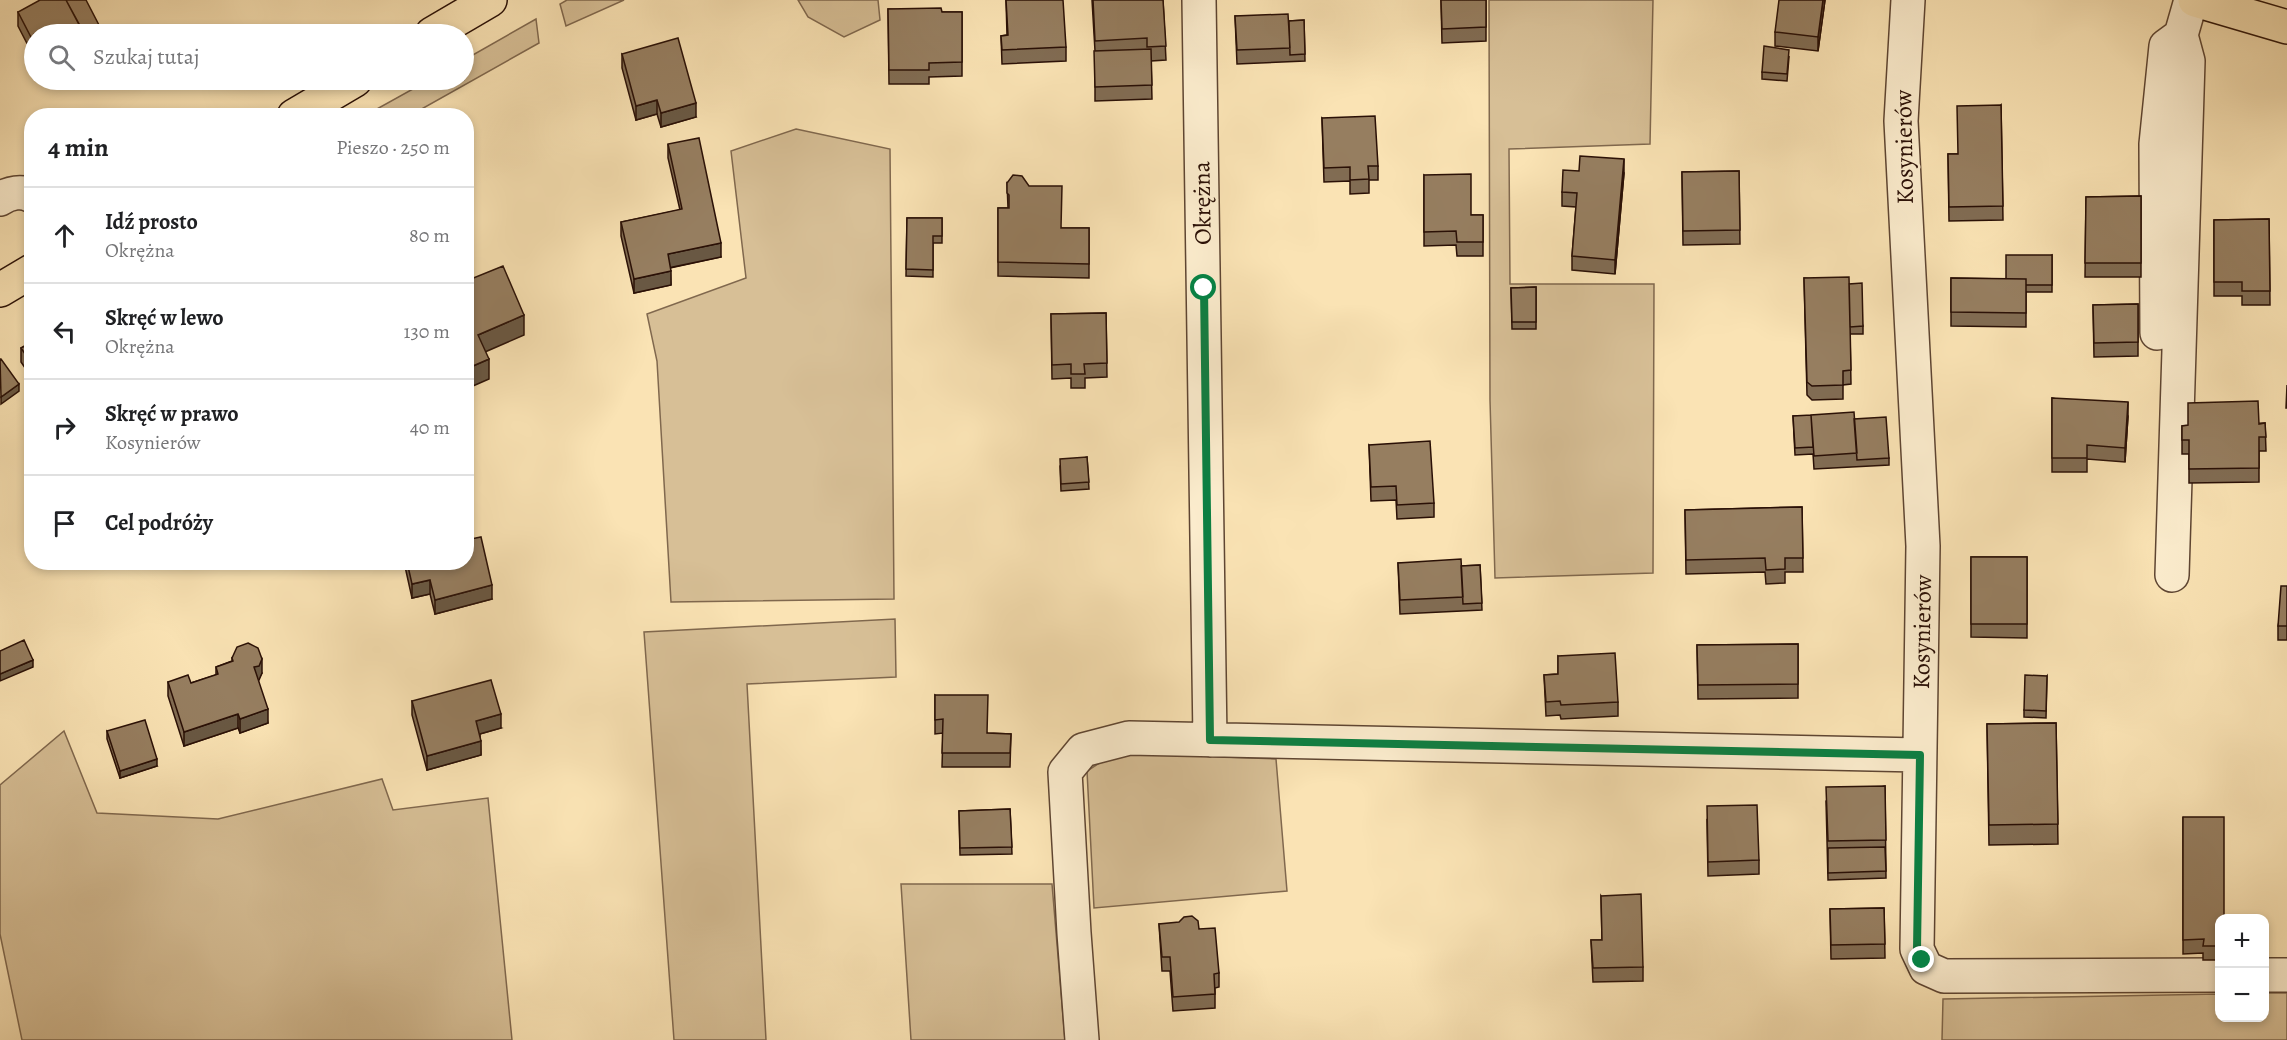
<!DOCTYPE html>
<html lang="pl">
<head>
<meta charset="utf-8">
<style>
  body { margin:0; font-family:Alegreya,serif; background:#f6f6f6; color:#202124 }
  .controls { position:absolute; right:18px; bottom:18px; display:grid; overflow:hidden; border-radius:12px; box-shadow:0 3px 9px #0003 }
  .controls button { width:54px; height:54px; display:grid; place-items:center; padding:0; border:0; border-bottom:2px solid #e0e0e0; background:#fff; color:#202124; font:30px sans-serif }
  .stop { position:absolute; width:18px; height:18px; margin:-14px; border:4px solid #0b8043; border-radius:50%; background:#fff }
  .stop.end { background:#0b8043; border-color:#fff; box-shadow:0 2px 6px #0008 }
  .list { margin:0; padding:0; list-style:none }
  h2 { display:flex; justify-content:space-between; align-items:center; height:78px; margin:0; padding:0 24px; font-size:26px }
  h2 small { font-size:20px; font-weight:400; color:#757577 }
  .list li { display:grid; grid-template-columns:39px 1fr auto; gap:18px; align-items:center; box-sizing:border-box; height:96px; padding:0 24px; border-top:2px solid #e0e0e0 }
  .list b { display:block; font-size:22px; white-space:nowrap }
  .list p { margin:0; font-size:20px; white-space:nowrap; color:#757577 }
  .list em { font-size:20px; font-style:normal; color:#757577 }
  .icon { flex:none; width:33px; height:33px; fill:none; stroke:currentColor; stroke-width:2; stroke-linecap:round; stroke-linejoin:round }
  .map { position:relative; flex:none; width:2287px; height:1040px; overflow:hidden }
  .search { position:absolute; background:#fff; box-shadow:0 3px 9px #0003; left:24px; top:24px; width:450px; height:66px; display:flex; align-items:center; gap:15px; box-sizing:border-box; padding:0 21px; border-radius:33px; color:#757577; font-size:22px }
  .panel { position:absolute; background:#fff; box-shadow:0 3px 9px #0003; left:24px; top:108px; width:450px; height:462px; border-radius:24px }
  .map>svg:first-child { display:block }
  .green { fill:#d7bf96; stroke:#80684e; stroke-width:1.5 }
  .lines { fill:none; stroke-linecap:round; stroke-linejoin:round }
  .minor-casing { stroke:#5e4532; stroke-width:36 }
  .major-casing { stroke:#2a1006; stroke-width:36 }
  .minor { stroke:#fcedce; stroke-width:33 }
  .major { stroke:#fae3b4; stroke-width:33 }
  .wall { fill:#816c53; stroke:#2a1006; stroke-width:1.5 }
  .shaded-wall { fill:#695843; stroke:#2a1006; stroke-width:1.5 }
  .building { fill:#967e60; stroke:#2a1006; stroke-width:1.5 }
  .route { stroke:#0b8043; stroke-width:8 }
  .labels { text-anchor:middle; stroke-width:5; stroke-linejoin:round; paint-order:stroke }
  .street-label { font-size:24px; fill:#2a1006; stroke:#fcedce }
</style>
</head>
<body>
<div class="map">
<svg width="2287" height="1040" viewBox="0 0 2287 1040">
  <rect width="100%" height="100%" fill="#fae3b4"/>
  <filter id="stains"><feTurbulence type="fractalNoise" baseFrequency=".00333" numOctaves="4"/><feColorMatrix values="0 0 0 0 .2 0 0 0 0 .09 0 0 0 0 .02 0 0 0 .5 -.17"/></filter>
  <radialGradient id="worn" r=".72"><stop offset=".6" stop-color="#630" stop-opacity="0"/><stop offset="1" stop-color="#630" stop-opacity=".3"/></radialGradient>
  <path class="green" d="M567,0H624L566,26L560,4Z
    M798,0H878L880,20L844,37L808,17Z
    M1489,0H1653L1650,144L1509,149L1510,284H1654L1653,573L1495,578L1490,400Z
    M536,19L539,43L411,115H366L429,80H464V60Z
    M796,129L890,149L894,599L671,602L657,361L647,314L746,278L731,151Z
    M895,619L896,677L747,684L766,1040H674L644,632Z
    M64,731L97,813L218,819L382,779L393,810L488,798L512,1040H22L0,934V785Z
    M1115,753L1276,759L1287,891L1094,908L1087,771Z
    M901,884H1052L1065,1040H911Z
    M2265,993H2287V1040H1942L1943,999L2219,994L2220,1018H2264Z"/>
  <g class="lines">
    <g class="minor-casing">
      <path id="minor" d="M1199,0L1210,740
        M1908,0L1901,121L1923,546L1917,949L1926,968L1944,976L2220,975
        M0,199C9,193 22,190 32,196
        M2157,333L2156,144L2166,46L2181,35
        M2172,575L2188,61L2181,35L2191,0
        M2264,975H2287
        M1082,1040L1074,933L1065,772L1083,750L1129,738L1919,755"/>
    </g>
    <g class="major-casing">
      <path id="major" d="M2195,0L2287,27
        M432,34L490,0
        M294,116L355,80
        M0,290L32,271"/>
    </g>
    <use href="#minor" class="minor"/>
    <use href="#major" class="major"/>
  </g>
  <path class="wall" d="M1006,0L1066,47V61L1002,64L1001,36L1007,35Z
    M1092,0H1163L1166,60L1151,61L1152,99L1095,101V51Z
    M1441,0H1486V41L1442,43Z
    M1825,0L1818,51L1775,46V32Z
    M888,9L942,12H962V76L929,77V84H889Z
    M18,12L101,34H34V57L18,26Z
    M1235,16L1289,21L1304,20L1305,61L1237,64Z
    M622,54L696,117L661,127L657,114L636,120L622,68Z
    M1789,57L1787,81L1762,79V72Z
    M2001,105L2003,220L1949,221L1948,154H1958Z
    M1322,118L1378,166V180H1369V193L1350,194V181L1324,182Z
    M668,144L721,257L670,268L671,285L634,293L621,236V222L680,210L668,158Z
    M1579,171L1624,173L1615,274L1572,270V256L1576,207L1562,206V192Z
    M1739,171L1740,244L1683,245L1682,172Z
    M1424,175L1471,215H1483V256H1457L1456,245L1424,246Z
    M1007,183L1062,228H1089V278L998,276V208H1008Z
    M2141,196V277H2085L2086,197Z
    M907,218H942V243H933V277L906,276Z
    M2269,219L2270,305H2242V296H2214V220Z
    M2052,255V292H2026V327L1951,326V278L2006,279Z
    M1804,278L1849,284L1863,326V334H1850L1851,384L1843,385V399L1812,400L1807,395Z
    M1536,287V329H1512L1511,288Z
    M2138,304V356L2094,357L2093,305Z
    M1106,313L1107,377L1085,378V388H1071V378L1052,379L1051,314Z
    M32,342V378L21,362V348Z
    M2052,398L2128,416L2125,462L2087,459V472H2052Z
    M1793,416L1854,419L1889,458V465L1814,469L1813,454L1795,455Z
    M2265,423L2266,451H2259V482L2189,483V454H2182V426Z
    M1369,445L1434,503V517L1397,519L1396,500L1371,501Z
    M1087,457L1089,489L1061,491L1060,466Z
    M1802,507L1803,572H1785V583L1766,584L1765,572L1686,574L1685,510Z
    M1971,557H2027V638L1971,637Z
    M404,562H466L492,599L435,614L430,594L412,598Z
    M1398,563L1461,566L1480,565L1482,610L1400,614Z
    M2287,586V640H2278V626Z
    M1798,644V698L1698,699L1697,645Z
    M1558,656L1618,702V716L1561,719L1560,715L1546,716L1544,675L1558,674Z
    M232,658L262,673L258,680L268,723L240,733L238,728L184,746L168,696V682L191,683L216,675V667L232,661Z
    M2047,676L2046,718L2024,717V710Z
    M935,695L988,733L1011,734L1010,767H942L943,733L935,734Z
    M412,701L501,728L480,734L481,755L427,770L412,715Z
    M2056,723L2058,844L1989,845L1987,724Z
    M107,731L157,766L120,778L107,739Z
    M1885,786L1886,878L1828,880L1826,801Z
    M1010,809L1012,854L960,855L959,811Z
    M2183,817L2220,918V960H2203V953L2183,954Z
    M1707,820L1759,860V874L1708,876Z
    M1601,896L1643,967V981L1593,982L1591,940H1602Z
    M1884,908L1885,958L1831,959L1830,909Z
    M1159,924L1199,929L1219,973V987L1215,988V1008L1173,1011L1170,971H1162Z"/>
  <path class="shaded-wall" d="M1823,0H1825L1818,51V37Z
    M101,29V34H91Z
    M657,100V114L636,120V106Z
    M696,103V117L661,127V113Z
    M1624,159V173L1615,274V260Z
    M721,243V257L668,268V254Z
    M671,271V285L634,293V279Z
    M524,315V335L478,355V335Z
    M489,359V379L466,389V369Z
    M19,384V391L1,404V397Z
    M2128,402V416L2125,462V448Z
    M430,580V594L412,598V584Z
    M492,585V599L435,614V600Z
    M262,659V673L259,680L254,681V667Z
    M33,660V667L0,681V674Z
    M268,709V723L240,733V719Z
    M238,714V728L184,746V732Z
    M501,714V728L476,735V721Z
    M481,741V755L427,770V756Z
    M157,759V766L120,778V771Z"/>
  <path class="building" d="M40,0H66L84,33L80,34H34V43L18,12Z
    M66,0H86L101,29L91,34H84Z
    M1006,0H1063L1066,47L1002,50L1001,36L1008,35Z
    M1093,0H1163L1166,46L1147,47V38L1095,41Z
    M1441,0H1486V27L1442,29Z
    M1779,0H1823L1818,37L1775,32Z
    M941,8L942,12H962V62L929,63V70H889L888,9Z
    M1288,14L1290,48L1237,50L1235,16Z
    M1304,20L1305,54L1290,55L1289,21Z
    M678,38L696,103L661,113L657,100L636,106L622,54Z
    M1764,46L1789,50L1787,74L1762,72Z
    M1151,49L1152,85L1095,87L1094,51Z
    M2001,105L2003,206L1949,207L1948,154H1958L1957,106Z
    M1375,116L1378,166H1368L1369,179L1350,180V167L1324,168L1322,118Z
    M699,138L721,243L668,254L671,271L634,279L621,222L682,209L668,144Z
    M1580,156L1624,159L1615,260L1572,256L1577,193L1562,192L1563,170L1579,171Z
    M1739,171L1740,230L1683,231L1682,172Z
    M1471,174V215H1483V242H1457L1456,231L1424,232V175Z
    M1013,175L1022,176L1029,186H1062L1061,228H1089V264L998,262V208H1009V195L1007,193V183Z
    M2141,196V263H2085L2086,197Z
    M907,218H942V236H933V270L906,269Z
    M2269,219L2270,291H2242V282H2214V220Z
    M2006,255H2052V285H2026V279H2006Z
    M503,266L524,315L478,335L489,359L466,369V281Z
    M1849,277L1851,370L1843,371V385L1812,386L1807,382L1804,278Z
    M1951,278L2026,279V313L1951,312Z
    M1862,283L1863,326L1850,327L1849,284Z
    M1536,287V322H1512L1511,288Z
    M2138,304V342L2094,343L2093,305Z
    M1106,313L1107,363L1084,364L1085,374H1071V364L1052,365L1051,314Z
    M32,342V364L21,348Z
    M0,359H1L19,384L1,397Z
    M2287,385V408H2286Z
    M2052,398L2128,402L2125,448L2087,445V458H2052Z
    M2258,401L2259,424L2265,423L2266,437H2259V468L2189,469V440H2182V426L2188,425V403Z
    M1854,412L1857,453L1814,456L1811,415Z
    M1811,415L1813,447L1795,448L1793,416Z
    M1886,417L1889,458L1857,460L1854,419Z
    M1430,441L1434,503L1397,505L1396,486L1371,487L1369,445Z
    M1087,457L1089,482L1061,484L1060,459Z
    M1802,507L1803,558H1785V569L1766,570L1765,558L1686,560L1685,510Z
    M481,537L492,585L435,600L430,580L412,584L407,562H466V540Z
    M1971,557H2027V624H1971Z
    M1461,559L1463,597L1400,600L1398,563Z
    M1480,565L1482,603L1463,604L1461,566Z
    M2281,586H2287V626H2278Z
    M24,640L33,660L0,674V651Z
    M248,643L258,648L262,659L259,666L254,667L268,709L240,719L238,714L184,732L168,682L188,675L191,683L218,674L216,667L233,661L232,658L237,647Z
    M1798,644V684L1698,685L1697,645Z
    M1615,653L1618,702L1561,705L1560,701L1546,702L1544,675L1558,674V656Z
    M2025,675L2047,676L2046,711L2024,710Z
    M491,680L501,714L476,721L481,741L427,756L412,701Z
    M935,695H988L987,733L1011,734L1010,753H942L943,719L935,720Z
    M145,720L157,759L120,771L107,731Z
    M2056,723L2058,824L1989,825L1987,724Z
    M1885,786L1886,840L1828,841L1826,787Z
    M1757,805L1759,860L1708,862L1707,806Z
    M1010,809L1012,847L960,848L959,811Z
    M2183,817H2224V918H2220V946H2203L2204,939L2183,940Z
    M1885,847L1886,871L1828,873V848Z
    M1641,894L1643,967L1593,968L1591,940H1602L1601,896Z
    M1884,908L1885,944L1831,945L1830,909Z
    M1192,916L1198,921L1199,929L1215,928L1219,973L1214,974L1215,994L1173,997L1170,957H1162L1159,924L1179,922L1184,917Z"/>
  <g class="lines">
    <path class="route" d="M1204,288L1210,740L1920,755L1917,949L1922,960"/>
  </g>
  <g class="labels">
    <g class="street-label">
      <text transform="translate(1904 147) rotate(-91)" y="8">Kosynierów</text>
      <text transform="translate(1202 203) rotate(-91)" y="8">Okrężna</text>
      <text transform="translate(1922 632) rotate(-89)" y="8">Kosynierów</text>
    </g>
  </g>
  <rect width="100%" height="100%" filter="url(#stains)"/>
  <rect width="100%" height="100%" fill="url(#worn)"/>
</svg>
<div class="controls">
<button>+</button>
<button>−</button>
</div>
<div class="stop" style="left:1204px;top:288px"></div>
<div class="stop end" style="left:1922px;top:960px"></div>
<div class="search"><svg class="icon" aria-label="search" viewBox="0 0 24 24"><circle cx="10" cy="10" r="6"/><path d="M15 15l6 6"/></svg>Szukaj tutaj</div>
<section class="panel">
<h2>4 min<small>Pieszo · 250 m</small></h2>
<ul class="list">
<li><svg class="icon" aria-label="ahead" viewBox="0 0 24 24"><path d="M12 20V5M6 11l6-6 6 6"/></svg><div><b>Idź prosto</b><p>Okrężna</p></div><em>80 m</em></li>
<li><svg class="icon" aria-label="left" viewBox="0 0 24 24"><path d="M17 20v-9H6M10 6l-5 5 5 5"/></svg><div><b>Skręć w lewo</b><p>Okrężna</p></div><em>130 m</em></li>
<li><svg class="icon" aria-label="right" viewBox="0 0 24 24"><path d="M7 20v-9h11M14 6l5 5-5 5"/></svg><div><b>Skręć w prawo</b><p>Kosynierów</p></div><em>40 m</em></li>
<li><svg class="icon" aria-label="arrive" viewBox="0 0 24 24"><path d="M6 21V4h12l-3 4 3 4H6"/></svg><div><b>Cel podróży</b></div></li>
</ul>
</section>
</div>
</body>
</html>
